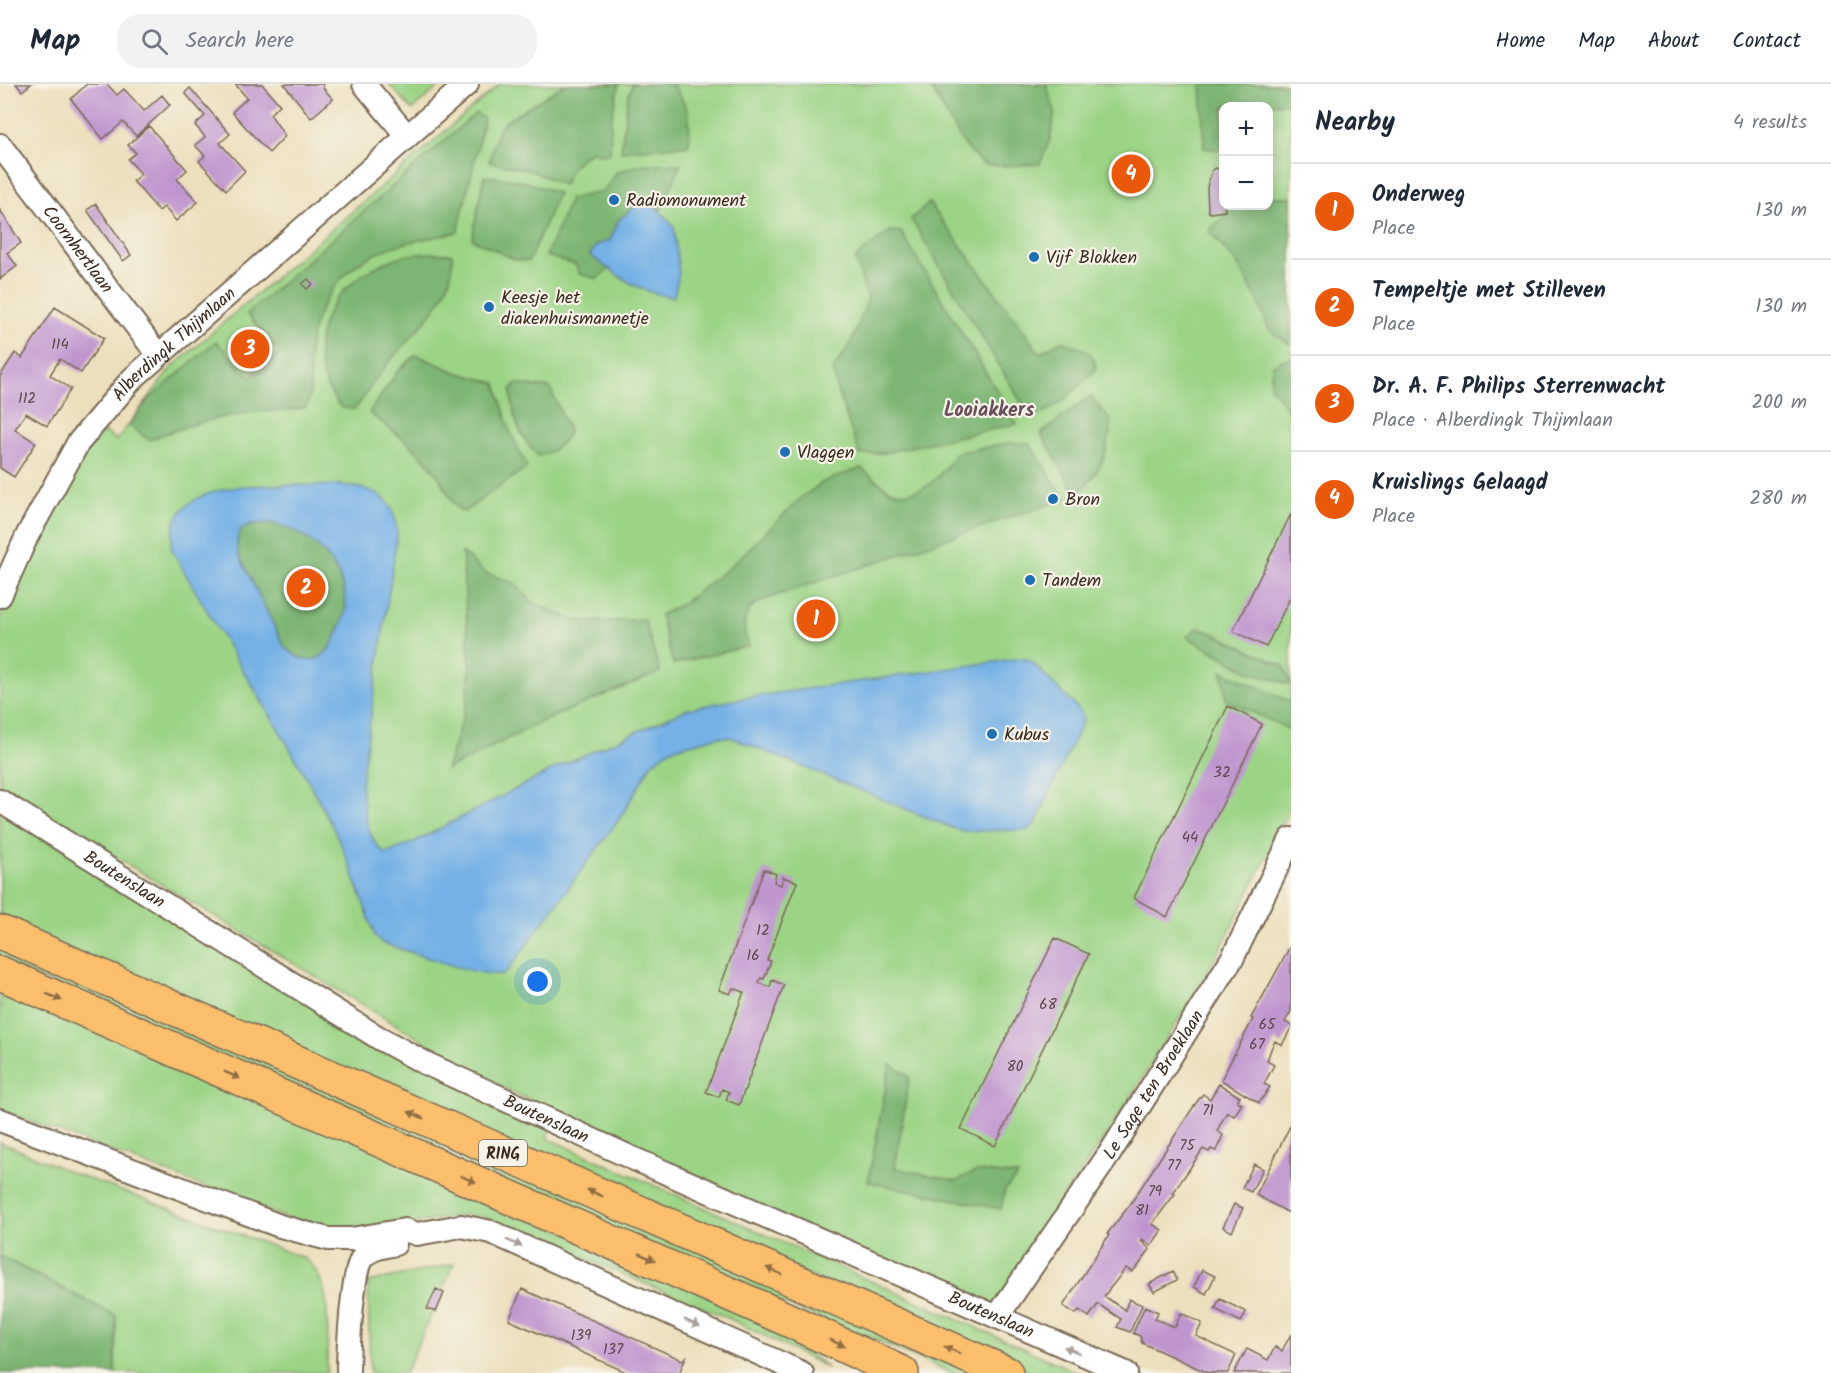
<!DOCTYPE html>
<html lang="en">
<head>
<meta charset="utf-8">
<style>
  body { margin:0; font-family:Kalam,sans-serif; background:#f2f2f3; color:#1f2937 }
  .controls { position:absolute; right:18px; top:18px; display:grid; overflow:hidden; border-radius:12px; box-shadow:0 3px 15px #0003 }
  .controls button { width:54px; height:54px; display:grid; place-items:center; padding:0; border:0; border-bottom:2px solid #e0e1e3; background:#fff; color:#1f2937; font:30px sans-serif }
  .you { position:absolute; left:538px; top:898px; width:21px; height:21px; margin:-15px; border:4px solid #fff; border-radius:50%; background:#1a73e8; box-shadow:0 0 0 9px #1a73e833 }
  .badge { display:grid; place-items:center; width:39px; height:39px; border-radius:50%; background:#ea580c; color:#fff; font-size:20px; font-weight:700 }
  .pin { position:absolute; translate:-50% -50%; border:3px solid #fff; box-shadow:0 2px 6px #0006 }
  .list { margin:0; padding:0; list-style:none }
  h2 { display:flex; justify-content:space-between; align-items:center; height:78px; margin:0; padding:0 24px; font-size:26px }
  h2 small { font-size:20px; font-weight:400; color:#747a83 }
  .list li { display:grid; grid-template-columns:39px 1fr auto; gap:18px; align-items:center; box-sizing:border-box; height:96px; padding:0 24px; border-top:2px solid #e0e1e3 }
  .list b { display:block; font-size:22px; white-space:nowrap }
  .list p { margin:0; font-size:20px; white-space:nowrap; color:#747a83 }
  .list em { font-size:20px; font-style:normal; color:#747a83 }
  .icon { flex:none; width:33px; height:33px; fill:none; stroke:currentColor; stroke-width:2; stroke-linecap:round; stroke-linejoin:round }
  .map { position:relative; flex:none; width:1291px; height:1289px; overflow:hidden }
  header { display:flex; align-items:center; gap:36px; box-sizing:border-box; height:84px; padding:0 30px; background:#fff; border-bottom:2px solid #e0e1e3 }
  header strong { font-size:28px }
  nav { display:flex; gap:33px; margin-inline-start:auto; font-size:21px }
  .search { width:420px; height:54px; background:#f2f2f3; display:flex; align-items:center; gap:15px; box-sizing:border-box; padding:0 21px; border-radius:24px; color:#747a83; font-size:22px }
  main { display:flex }
  aside { flex:1; background:#fff }
  .map>svg:first-child { display:block }
  .green { fill:#9cd486; stroke:#6c7f52; stroke-width:1.5; fill-rule:evenodd }
  .forest { fill:#7db673; stroke:#5c7048; stroke-width:1.5 }
  .water { fill:#74b1e6; stroke:#586e82; stroke-width:1.5; fill-rule:evenodd }
  .building { fill:#bf95cf }
  .lines { fill:none; stroke-linecap:round; stroke-linejoin:round }
  .street-casing { stroke:#796955; stroke-width:26 }
  .primary-casing { stroke:#796955; stroke-width:36 }
  .street { stroke:#fff; stroke-width:22 }
  .primary { stroke:#fabe6d; stroke-width:33 }
  .oneway { fill:#916d42 }
  .oneway2 { fill:#a79f9a }
  .poi-dot { fill:#1f6fb2; stroke:#f7f3e8; stroke-width:2 }
  .labels { text-anchor:middle; stroke-width:4.5; stroke-linejoin:round; paint-order:stroke }
  .number-label { font-size:15px; fill:#5c454a }
  .shield { fill:#f7f3e8; stroke:#73665b; stroke-width:1.5 }
  .shield-label { font-size:16px; font-weight:bold; fill:#3b2a1e }
  .poi-label { font-size:18px; fill:#3b2a1e; stroke:#f7f3e8; text-anchor:start }
  .street-label { font-size:18px; fill:#3b2a1e; stroke:#f7f3e8 }
  .neighbourhood-label { font-size:20px; font-weight:bold; fill:#694f5c; stroke:#f7f3e8 }
</style>
</head>
<body>
<header>
<strong>Map</strong>
<div class="search"><svg class="icon" aria-label="search" viewBox="0 0 24 24"><circle cx="10" cy="10" r="6"/><path d="M15 15l6 6"/></svg>Search here</div>
<nav><a>Home</a><a>Map</a><a>About</a><a>Contact</a></nav>
</header>
<main>
<div class="map">
<svg width="1291" height="1289" viewBox="0 0 1291 1289">
  <rect width="100%" height="100%" fill="#f7f3e8"/>
  <filter id="ink" filterUnits="userSpaceOnUse"><feTurbulence type="fractalNoise" baseFrequency=".0167" numOctaves="2"/><feDisplacementMap in="SourceGraphic" scale="12" xChannelSelector="R" yChannelSelector="G"/><feConvolveMatrix kernelMatrix="1 2 1 2 8 2 1 2 1" color-interpolation-filters="sRGB"/></filter>
  <filter id="wash" filterUnits="userSpaceOnUse"><feTurbulence type="fractalNoise" baseFrequency=".008" numOctaves="4" result="noise"/><feDisplacementMap in="SourceGraphic" scale="24" xChannelSelector="R" yChannelSelector="G"/><feGaussianBlur stdDeviation="1.35" result="paint"/><feColorMatrix in="noise" values="0 0 0 0 0 0 0 0 0 0 0 0 0 0 0 0 0 1.4 0 .05"/><feComposite in="paint" operator="in"/></filter>
  <g filter="url(#wash)">
    <rect width="100%" height="100%" fill="#ecdfbc"/>
    <path class="green" d="M389,0H442L412,26Z
      M500,0H1291V724L1220,866L1190,917L1113,1041L1066,1109L989,1230L495,1000L0,704V533L36,454L87,366L103,347L117,356L171,284ZM1224,22H1268V122H1224Z
      M0,728L550,1045L547,1054L1079,1289H1032L0,836Z
      M0,859L979,1289H952L858,1248L796,1225L0,877Z
      M0,900L766,1237L828,1284L728,1234L485,1133L466,1131L352,1149L324,1148L0,1026Z
      M0,1058L70,1088L304,1174C336,1197 326,1253 327,1289H115L116,1232L0,1172Z
      M454,1180L405,1289H370L368,1198Z"/>
    <path class="forest" d="M565,0H619L611,37L610,69L597,70L593,67C576,76 570,83 564,101L529,86L489,78L498,46L506,37Z
      M632,0H672C689,23 691,33 689,61L621,67L627,17Z
      M929,0H1046L1055,28L1050,55L1040,80C1027,80 995,84 984,80C965,71 941,19 929,0Z
      M1201,0H1291V19L1224,22L1223,66L1204,64Z
      M476,29L484,35L458,148C429,155 396,158 369,173C337,190 315,226 310,260C306,282 315,303 306,323C287,329 269,326 250,329C215,333 181,343 149,356L129,341L146,318L216,257L250,294L280,269L247,230Z
      M643,80H681L661,126L652,118C629,129 621,131 610,156L597,161L590,171L609,185L597,195L579,190L576,181L546,172L570,115L604,107L617,88Z
      M484,92L523,97L558,109L529,177L516,176L472,155Z
      M1269,113H1291V261L1269,246L1259,219L1239,182L1209,147L1226,130V122H1268Z
      M929,119L1040,269L1061,257C1078,262 1096,266 1096,286C1079,301 1053,333 1029,331L911,135Z
      M890,147L901,148L1017,340L883,369L860,371L838,309L833,286L851,259L868,215L855,174Z
      M452,170C457,215 413,248 388,279C376,293 367,310 355,325L341,324C292,263 330,196 397,174C414,168 435,169 452,170Z
      M416,271L456,288L496,299L509,345L527,383L464,428C451,422 448,407 440,395C422,367 396,349 369,329L397,288Z
      M1285,275H1291V331L1270,301L1272,282Z
      M516,300L550,304L569,347C566,358 550,371 538,372C520,355 512,330 511,306Z
      M1090,312L1111,337C1108,371 1102,386 1077,411L1041,350Z
      M1007,359H1029L1065,415L763,516C742,526 741,541 749,562L673,580L660,531L682,520L731,482L802,413L823,398L861,384C871,391 885,406 897,408C925,413 942,390 956,369Z
      M271,438C310,447 344,479 346,522C346,533 338,547 334,557C329,566 321,576 310,576C300,576 293,570 285,564L238,469L237,459L240,445L252,440Z
      M462,468L485,489L514,499L532,518L573,536L594,538L644,535L660,588L545,636L446,686L467,619L470,583Z
      M1196,544L1204,545L1284,582L1291,601L1248,587L1187,553Z
      M1222,587L1291,618V646L1226,616Z
      M890,980L909,992V996L895,1084L957,1097C982,1080 992,1092 1018,1091L1005,1106L1001,1125L868,1098Z
      M0,1172L116,1232L115,1289H0Z"/>
    <path class="water" d="M641,117L652,118L674,143L679,189L674,213C641,210 617,191 590,171L597,161L610,156L619,136Z
      M339,401C375,405 396,410 397,452L361,699C364,722 365,756 386,770L414,758L558,683L687,625L750,613L1022,574L1031,577L1081,628L1083,636L1035,740L1028,746L963,747L950,743L730,653H717L671,665L652,679L622,731L506,889C488,897 406,866 382,859L375,852C362,815 350,777 332,742C284,646 222,558 171,464C172,453 173,438 180,429C209,390 296,404 339,401ZM271,439C310,447 344,479 346,522C346,533 338,547 334,557C329,566 321,576 310,576C300,576 293,570 285,564L238,469L237,459L240,445L252,440Z"/>
    <g id="blocks">
      <path class="building" d="M16,0H31L22,7Z
        M87,0H107L117,11L124,5L144,27L162,11L170,21L136,52L123,38L103,55L71,15Z
        M235,0H262L280,21L270,30L285,52L269,69L232,28L247,14Z
        M284,0H323V4L333,15L311,34Z
        M190,4L230,50L220,59L245,87L226,106L199,77L205,72L195,61L205,53L195,41L205,32L185,9Z
        M149,42L187,86L177,95L198,118L176,137L164,123L159,127L133,97L141,90L128,75L136,69L128,61Z
        M1216,84L1224,88L1225,127L1210,129L1208,127L1207,103L1212,86Z
        M96,120L131,171L123,177L87,126Z
        M0,126L21,159L7,169L17,182L0,195Z
        M308,195L313,200L307,205L302,200Z
        M55,223L104,254L81,289L60,275L50,291L71,305L47,342L26,329L15,345L36,359L14,393L0,384V292L15,269L22,274Z
        M244,253L246,258L262,260L261,270L255,275L246,276L238,268V261Z
        M1291,430V512L1266,563L1233,547Z
        M298,495L319,501L315,513L294,507Z
        M1228,622L1262,640L1167,833L1134,814Z
        M764,785L776,790L774,798L781,801L783,793L797,798L767,876L771,877L764,895L761,894L759,899L770,903L772,896L784,901L739,1021L726,1016L729,1008L722,1005L719,1013L706,1008L744,908L733,904L730,910L719,906Z
        M1055,854L1089,870L995,1062L961,1045Z
        M1291,861V927L1285,938L1291,941V944L1282,961L1275,957L1271,965L1267,977L1274,981L1264,1000L1270,1003L1259,1019L1221,996L1253,935L1251,934Z
        M1219,1000L1240,1013L1237,1017L1242,1020L1234,1032L1227,1028L1223,1035L1217,1047L1223,1051L1216,1067L1211,1065L1209,1068L1203,1065L1173,1109L1175,1110L1152,1140L1162,1146L1151,1162L1142,1155L1141,1157L1150,1165L1139,1181L1132,1188L1126,1184L1104,1212L1125,1226L1129,1215L1142,1221L1130,1248L1117,1243L1121,1235L1098,1220L1089,1233L1079,1226L1076,1230L1063,1222L1109,1151L1107,1150L1129,1122L1196,1019L1203,1010L1210,1015Z
        M1291,1040V1130L1256,1111Z
        M1254,1080L1263,1085L1251,1108L1242,1104Z
        M1234,1120L1243,1124L1232,1148L1223,1143Z
        M1202,1186L1215,1192L1206,1210L1194,1203Z
        M1173,1187L1177,1196L1154,1208L1149,1200Z
        M436,1205L444,1209L436,1228L427,1225Z
        M522,1205L682,1276L686,1273L679,1289H628L509,1236Z
        M1220,1215L1246,1228L1241,1238L1215,1225Z
        M1145,1222L1158,1228L1155,1235L1175,1243L1181,1229L1202,1239L1196,1252L1236,1271L1228,1289H1208L1142,1259L1140,1252L1133,1249Z
        M1291,1250V1289H1234L1247,1265L1268,1276L1275,1263L1282,1267Z"/>
    </g>
  </g>
  <g filter="url(#ink)">
    <use href="#blocks" fill-opacity="0" stroke="#796955" stroke-width="1.5"/>
    <g class="lines">
      <g class="street-casing">
        <g id="street">
          <path d="M364,0L407,52"/>
          <path id="s1" d="M0,61L158,271"/>
          <path id="s2" d="M0,512L27,452L78,359L132,295L467,0"/>
          <path id="s3" d="M0,717L379,954L425,979L632,1074L1126,1289"/>
          <path d="M0,1036L280,1142L328,1155H351L405,1146L417,1150L461,1142L491,1148L802,1289"/>
          <path id="s4" d="M997,1233L1110,1069L1233,873L1291,755"/>
          <path d="M348,1289C348,1269 352,1187 362,1174C370,1164 383,1163 395,1160"/>
        </g>
      </g>
      <g class="primary-casing">
        <path id="primary" d="M0,848L1006,1289
          M0,889L784,1234L902,1289"/>
      </g>
      <use href="#street" class="street"/>
      <use href="#primary" class="primary"/>
    </g>
    <defs><path id="oneway-solid" d="M-6-.8H1V-3.2L6.5 0L1 3.2V.8H-6Z" transform="scale(1.5)"/></defs>
    <g class="oneway">
      <use href="#oneway-solid" transform="translate(54 913) rotate(24)"/>
      <use href="#oneway-solid" transform="translate(232 991) rotate(24)"/>
      <use href="#oneway-solid" transform="translate(416 1031) rotate(-156)"/>
      <use href="#oneway-solid" transform="translate(468 1095) rotate(24)"/>
      <use href="#oneway-solid" transform="translate(595 1109) rotate(-156)"/>
      <use href="#oneway-solid" transform="translate(647 1173) rotate(24)"/>
      <use href="#oneway-solid" transform="translate(774 1187) rotate(-156)"/>
      <use href="#oneway-solid" transform="translate(837 1259) rotate(25)"/>
      <use href="#oneway-solid" transform="translate(952 1266) rotate(-156)"/>
    </g>
    <g class="oneway2">
      <use href="#oneway-solid" transform="translate(514 1159) rotate(24)"/>
      <use href="#oneway-solid" transform="translate(692 1239) rotate(24)"/>
      <use href="#oneway-solid" transform="translate(1072 1266) rotate(-157)"/>
    </g>
  </g>
  <g class="poi-dot">
    <circle cx="614" cy="116" r="6"/>
    <circle cx="1034" cy="173" r="6"/>
    <circle cx="489" cy="223" r="6"/>
    <circle cx="785" cy="368" r="6"/>
    <circle cx="1053" cy="415" r="6"/>
    <circle cx="1030" cy="496" r="6"/>
    <circle cx="992" cy="650" r="6"/>
  </g>
  <g class="labels">
    <g class="number-label">
      <text x="60" y="265">114</text>
      <text x="27" y="319">112</text>
      <text x="1222" y="693">32</text>
      <text x="1190" y="758">44</text>
      <text x="763" y="851">12</text>
      <text x="753" y="876">16</text>
      <text x="1048" y="925">68</text>
      <text x="1267" y="945">65</text>
      <text x="1257" y="965">67</text>
      <text x="1015" y="987">80</text>
      <text x="1208" y="1031">71</text>
      <text x="1187" y="1066">75</text>
      <text x="1174" y="1086">77</text>
      <text x="1155" y="1112">79</text>
      <text x="1142" y="1131">81</text>
      <text x="581" y="1256">139</text>
      <text x="613" y="1270">137</text>
    </g>
    <rect class="shield" x="479" y="1056" width="48" height="26" rx="4.5"/>
    <g class="shield-label">
      <text x="503" y="1075">RING</text>
    </g>
    <g class="poi-label">
      <text x="626" y="122">Radiomonument</text>
      <text x="1046" y="179">Vijf Blokken</text>
      <text x="501" y="219">Keesje het<tspan x="501" dy="21">diakenhuismannetje</tspan></text>
      <text x="797" y="374">Vlaggen</text>
      <text x="1065" y="421">Bron</text>
      <text x="1042" y="502">Tandem</text>
      <text x="1004" y="656">Kubus</text>
    </g>
    <g class="street-label">
      <text dy="6" stroke="none"><textPath href="#s1" startOffset="130">Coornhertlaan</textPath></text>
      <text dy="6" stroke="none"><textPath href="#s2" startOffset="310">Alberdingk Thijmlaan</textPath></text>
      <text dy="6" stroke="none"><textPath href="#s3" startOffset="147">Boutenslaan</textPath></text>
      <text dy="6" stroke="none"><textPath href="#s4" startOffset="280">Le Sage ten Broeklaan</textPath></text>
      <text dy="6" stroke="none"><textPath href="#s3" startOffset="633">Boutenslaan</textPath></text>
      <text dy="6" stroke="none"><textPath href="#s3" startOffset="1119">Boutenslaan</textPath></text>
    </g>
    <g class="neighbourhood-label">
      <text x="989" y="332">Looiakkers</text>
    </g>
  </g>
</svg>
<div class="controls">
<button>+</button>
<button>−</button>
</div>
<div class="you"></div>
<div class="pin badge" style="left:816px;top:535px">1</div>
<div class="pin badge" style="left:306px;top:504px">2</div>
<div class="pin badge" style="left:250px;top:265px">3</div>
<div class="pin badge" style="left:1131px;top:90px">4</div>
</div>
<aside>
<h2>Nearby<small>4 results</small></h2>
<ul class="list">
<li><span class="badge">1</span><div><b>Onderweg</b><p>Place</p></div><em>130 m</em></li>
<li><span class="badge">2</span><div><b>Tempeltje met Stilleven</b><p>Place</p></div><em>130 m</em></li>
<li><span class="badge">3</span><div><b>Dr. A. F. Philips Sterrenwacht</b><p>Place · Alberdingk Thijmlaan</p></div><em>200 m</em></li>
<li><span class="badge">4</span><div><b>Kruislings Gelaagd</b><p>Place</p></div><em>280 m</em></li>
</ul>
</aside>
</main>
</body>
</html>
